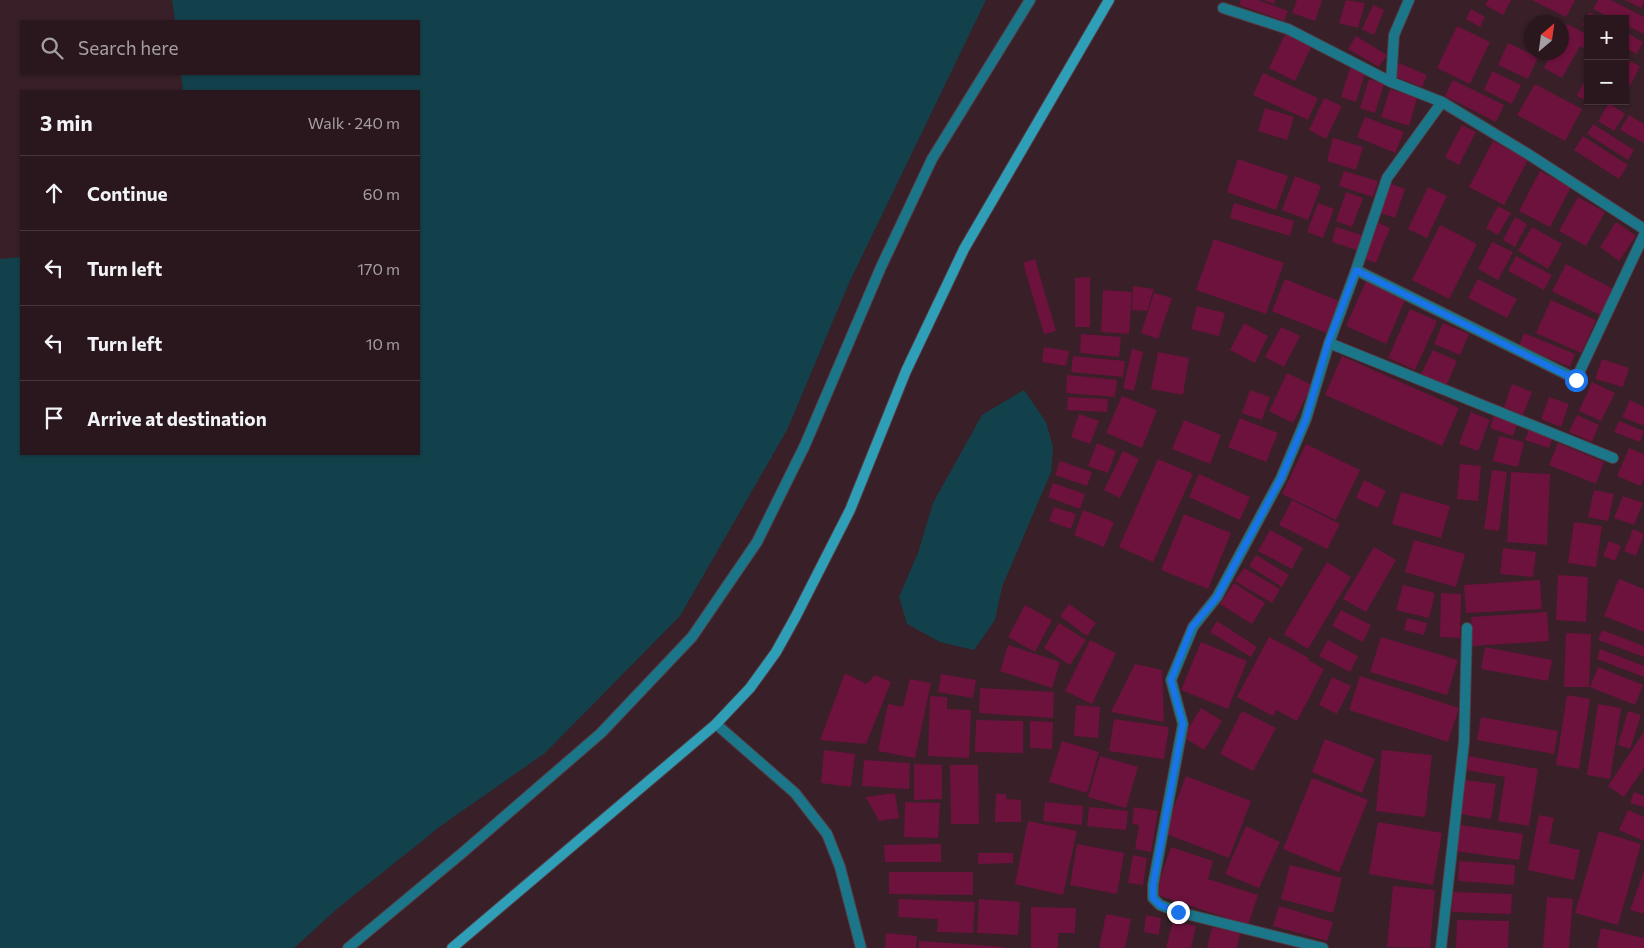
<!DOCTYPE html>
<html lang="en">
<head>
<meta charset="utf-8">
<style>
  body { margin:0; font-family:Commissioner,sans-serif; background:#36242b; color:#f1f3f6 }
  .controls { position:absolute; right:15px; top:15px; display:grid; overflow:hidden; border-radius:0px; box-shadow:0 1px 4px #0004 }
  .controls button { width:45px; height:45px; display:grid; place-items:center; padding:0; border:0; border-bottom:1px solid #46363c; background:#2a171e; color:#f1f3f6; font:25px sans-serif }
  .compass { position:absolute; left:1524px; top:15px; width:45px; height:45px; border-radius:50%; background:#2a171e; box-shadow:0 1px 4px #0004; rotate:29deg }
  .stop { position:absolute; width:15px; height:15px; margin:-11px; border:4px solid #1a73e8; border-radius:50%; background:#fff }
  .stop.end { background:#1a73e8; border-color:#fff; box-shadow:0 1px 5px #0008 }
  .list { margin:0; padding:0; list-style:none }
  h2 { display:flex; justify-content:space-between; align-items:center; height:65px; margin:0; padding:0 20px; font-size:21px }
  h2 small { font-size:16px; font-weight:400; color:#a59fa4 }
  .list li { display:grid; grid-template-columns:32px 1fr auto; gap:15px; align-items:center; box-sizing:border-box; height:75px; padding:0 20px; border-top:1px solid #46363c }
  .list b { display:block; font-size:19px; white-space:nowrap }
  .list em { font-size:16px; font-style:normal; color:#a59fa4 }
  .icon { flex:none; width:28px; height:28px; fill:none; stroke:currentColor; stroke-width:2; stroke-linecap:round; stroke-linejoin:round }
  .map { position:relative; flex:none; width:1644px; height:948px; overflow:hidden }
  .search { position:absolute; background:#2a171e; box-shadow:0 1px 4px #0004; left:20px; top:20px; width:400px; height:55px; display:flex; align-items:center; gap:12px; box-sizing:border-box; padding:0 18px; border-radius:0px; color:#a59fa4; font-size:19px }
  .panel { position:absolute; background:#2a171e; box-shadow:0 1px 4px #0004; left:20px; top:90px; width:400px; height:365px; border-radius:0px }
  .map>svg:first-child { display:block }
  .water { fill:#13414b }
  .building { fill:#6d123d }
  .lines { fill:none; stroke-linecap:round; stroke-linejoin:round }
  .lane-casing { stroke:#533b43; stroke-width:12 }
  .street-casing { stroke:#533b43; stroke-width:12 }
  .secondary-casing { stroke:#533b43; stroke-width:12 }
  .lane { stroke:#1b7689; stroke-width:10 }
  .street { stroke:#1b7689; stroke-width:10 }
  .secondary { stroke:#2e9fb7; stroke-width:10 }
  .route { stroke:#1a73e8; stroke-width:6 }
</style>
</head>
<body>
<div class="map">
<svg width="1644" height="948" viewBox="0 0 1644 948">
  <rect width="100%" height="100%" fill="#381f28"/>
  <path class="water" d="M172,0H986L849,283L787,430L680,616L545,753L442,825L338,908L294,948H0V259L21,257V454H419V91H183L181,74H419V21H175Z
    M1024,390L1046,422L1053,447L1051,472L1002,587L995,620L974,650L940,642L907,624L899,597L918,553L933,503L982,415Z"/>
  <path class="building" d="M1241,0H1258L1288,11L1284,21L1239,5Z
    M1263,0H1275L1274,4Z
    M1297,0H1322L1315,21L1292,13Z
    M1346,0L1365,3L1358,28L1339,23Z
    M1488,0H1511L1503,15L1485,5Z
    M1532,0H1575L1566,17Z
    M1598,0H1611L1644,17V34L1625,25V19H1612L1593,9Z
    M1625,0H1644V3L1641,8Z
    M1373,5L1384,10L1374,35L1362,29Z
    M1471,9L1485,17L1480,27L1466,19Z
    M1589,12L1601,19H1588V28L1582,25Z
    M1567,24L1588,35V51L1580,46L1562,78L1544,68L1552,52H1562V35Z
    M1457,26L1490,42L1470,84L1437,68Z
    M1286,32L1312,45L1295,81L1269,68Z
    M1625,32L1643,42L1637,54L1625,48Z
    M1356,36L1387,55L1379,67L1348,49Z
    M1508,43L1538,57L1528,79L1498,65Z
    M1625,59L1640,66L1625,96Z
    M1399,63L1427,75L1422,87L1394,76Z
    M1350,68L1365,73L1356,102L1341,97Z
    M1492,71L1521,85L1512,104L1484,90Z
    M1263,73L1318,98L1308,120L1253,95Z
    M1588,74V101H1596L1594,105L1577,96Z
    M1369,79L1384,84L1375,113L1360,108Z
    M1453,80L1504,105L1496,122L1445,96Z
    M1535,84L1582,109L1565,141L1517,115Z
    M1390,89L1417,98L1409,126L1381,117Z
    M1324,98L1342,106L1326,139L1309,130Z
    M1609,103L1625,114L1614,131L1598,121Z
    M1265,108L1294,117L1287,140L1258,131Z
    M1629,115L1644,124V143L1620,130Z
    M1365,117L1404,132L1395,153L1357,137Z
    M1593,124L1634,150L1628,160L1587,134Z
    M1462,125L1476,132L1459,165L1445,157Z
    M1583,136L1628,165L1619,179L1574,150Z
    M1333,138L1363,147L1356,170L1327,161Z
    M1493,141L1528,160L1504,205L1469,187Z
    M1238,159L1288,176L1276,210L1227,192Z
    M1344,171L1378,181L1373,197L1339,186Z
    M1540,171L1571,187L1550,227L1519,211Z
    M1295,176L1321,186L1308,220L1282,210Z
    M1389,183L1405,189L1395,218L1378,212Z
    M1428,187L1447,196L1427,238L1408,229Z
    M1346,192L1363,198L1352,227L1336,221Z
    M1578,197L1605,212L1586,246L1559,231Z
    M1234,203L1294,221L1290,236L1230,218Z
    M1318,203L1334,209L1323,238L1307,232Z
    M1498,206L1511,213L1498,235L1486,228Z
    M1515,217L1527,224L1515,247L1503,240Z
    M1376,222L1390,228L1376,263L1362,258Z
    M1616,222L1636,236L1619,261L1600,247Z
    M1440,225L1477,244L1449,299L1412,280Z
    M1336,227L1365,236L1360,251L1332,242Z
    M1532,227L1562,244L1548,269L1518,251Z
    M1214,239L1284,263L1266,314L1196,290Z
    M1492,242L1513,252L1498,280L1478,269Z
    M1516,256L1552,275L1544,290L1508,271Z
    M1035,259L1056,331L1044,334L1023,263Z
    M1566,264L1613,289L1600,315L1552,291Z
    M1090,277V327H1075V278Z
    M1285,279L1339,301L1326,333L1272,311Z
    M1478,279L1517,299L1507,318L1468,298Z
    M1366,281L1406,298L1386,344L1346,326Z
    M1133,286L1154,289L1147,311L1132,310Z
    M1103,290L1132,292L1129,334L1101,332Z
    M1154,293L1172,298L1158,339L1141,333Z
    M1551,300L1596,320L1581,353L1536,333Z
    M1197,306L1225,313L1219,336L1191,329Z
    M1410,309L1437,321L1415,370L1388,358Z
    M1244,323L1268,336L1255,363L1230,350Z
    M1443,323L1469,334L1460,355L1434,344Z
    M1281,327L1300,336L1284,367L1265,357Z
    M1524,333L1575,354L1570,367L1519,346Z
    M1081,334L1121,337L1119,357L1080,353Z
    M1044,347L1069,351L1066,366L1042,362Z
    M1132,349L1143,352L1134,391L1123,388Z
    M1433,350L1457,361L1446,386L1421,374Z
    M1158,352L1189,358L1183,395L1151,389Z
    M1073,356L1125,361L1123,377L1071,372Z
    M1342,356L1459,408L1442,446L1325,395Z
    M1602,359L1629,368L1623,387L1595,379Z
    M1287,373L1312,385L1293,423L1269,411Z
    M1067,375L1117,380L1115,397L1066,393Z
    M1592,382L1615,393L1601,421L1579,411Z
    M1512,384L1532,392L1523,415L1504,407Z
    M1250,390L1270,397L1262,420L1242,413Z
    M1122,396L1157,410L1142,448L1106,433Z
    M1068,397L1108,399L1107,412L1067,410Z
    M1549,397L1569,404L1561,427L1541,419Z
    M1630,400L1644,407V426L1622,417Z
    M1471,412L1490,420L1478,451L1459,444Z
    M1079,414L1099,421L1090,444L1071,437Z
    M1494,415L1517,424L1513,436L1490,428Z
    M1577,415L1599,425L1592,442L1569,432Z
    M1240,418L1278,433L1266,462L1228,447Z
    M1184,420L1221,435L1210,464L1172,449Z
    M1619,421L1644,431L1640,442L1614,432Z
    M1530,427L1553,436L1549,448L1525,440Z
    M1499,436L1524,442L1518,467L1493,461Z
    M1097,443L1116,451L1108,473L1088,466Z
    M1558,443L1604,462L1596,484L1549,465Z
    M1306,444L1360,470L1336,520L1282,494Z
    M1629,448L1644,454V479L1641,486L1617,476Z
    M1123,451L1139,459L1120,498L1104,490Z
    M1158,459L1193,474L1153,562L1119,547Z
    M1060,461L1092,472L1087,486L1055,475Z
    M1460,464L1481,466L1478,501L1457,499Z
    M1492,470L1507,472L1499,531L1484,529Z
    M1511,472L1550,474L1547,545L1507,542Z
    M1199,474L1250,497L1240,520L1189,497Z
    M1364,480L1386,491L1378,508L1356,498Z
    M1053,483L1085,494L1080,509L1048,497Z
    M1594,490L1614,494L1608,521L1588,517Z
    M1401,492L1450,506L1441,538L1392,524Z
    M1623,496L1643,503L1634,525L1614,518Z
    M1292,500L1340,524L1327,549L1279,525Z
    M1054,507L1076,514L1071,529L1049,521Z
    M1083,510L1114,522L1104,547L1074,535Z
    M1184,514L1231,533L1208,589L1161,570Z
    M1574,522L1602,526L1596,567L1568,563Z
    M1633,529L1644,534L1636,556L1624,551Z
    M1270,530L1303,548L1292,569L1258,551Z
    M1414,540L1465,554L1456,587L1405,572Z
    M1609,541L1621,546L1615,561L1603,556Z
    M1374,547L1396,560L1366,612L1343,599Z
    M1503,548L1536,552L1533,577L1500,574Z
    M1256,555L1289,575L1282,587L1249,566Z
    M1327,562L1351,577L1308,649L1284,634Z
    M1244,568L1280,589L1272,603L1235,581Z
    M1558,575L1588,577L1586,622L1556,620Z
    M1619,579L1644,589V632L1604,616Z
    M1540,580L1542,609L1466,613L1464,585Z
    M1234,583L1265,603L1252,624L1220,604Z
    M1403,585L1435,593L1429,618L1396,610Z
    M1441,593L1461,594L1460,638L1440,637Z
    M1069,604L1096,623L1087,636L1060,616Z
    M1025,605L1052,620L1035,652L1008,637Z
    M1341,610L1371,625L1363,642L1332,626Z
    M1547,612L1549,641L1473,646L1471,617Z
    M1407,618L1427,623L1424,635L1404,630Z
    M1217,621L1257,647L1251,657L1210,632Z
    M1059,623L1086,640L1070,665L1044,648Z
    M1602,630L1644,646V657L1598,640Z
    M1566,633L1591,634L1589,687H1564Z
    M1269,637L1309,658L1308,660L1324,669L1297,721L1276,710L1273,716L1237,697Z
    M1381,637L1458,660L1447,695L1370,672Z
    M1090,640L1116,653L1092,704L1065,691Z
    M1328,640L1358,656L1350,672L1319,656Z
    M1201,642L1247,661L1228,709L1181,690Z
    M1008,645L1060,662L1052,688L1000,671Z
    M1485,647L1552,660L1548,681L1481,669Z
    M1600,649L1644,666V677L1597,659Z
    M1135,664L1162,670L1164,722L1111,712Z
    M1598,667L1643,685L1635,705L1590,687Z
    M845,673L866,684L875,675L891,682L866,744L820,740Z
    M941,674L976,680L973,698L938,692Z
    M1360,676L1459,708L1448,742L1349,710Z
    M1332,677L1351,686L1337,714L1319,705Z
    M910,679L931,683L915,758L878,751L888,704L903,707Z
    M980,688L1054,692L1053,718L979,713Z
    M1567,695L1590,699L1579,769L1556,765Z
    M930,696L947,697V709L971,710L969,758L928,756Z
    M1598,704L1621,708L1610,779L1587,775Z
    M1076,705L1100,707L1098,738L1074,736Z
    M1201,708L1222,721L1204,750L1183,737Z
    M1242,711L1276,728L1253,771L1220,754Z
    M1628,711L1641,715L1630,749L1618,745Z
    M1481,717L1558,731L1554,754L1477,740Z
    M1114,719L1169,727L1164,759L1109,751Z
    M976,720L1023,721V753L975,752Z
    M1030,721L1053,722L1052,749L1030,748Z
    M1644,732V768L1624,797L1608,786Z
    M1325,739L1375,759L1362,793L1312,772Z
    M1062,741L1099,752L1087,793L1049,782Z
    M824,750L855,754L851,787L821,783Z
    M1382,750L1432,755L1425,817L1376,811Z
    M1100,756L1138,767L1126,808L1088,797Z
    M1468,756L1538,769L1529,826L1498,821L1505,777L1466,770Z
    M864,760L910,763L909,789L862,786Z
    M914,764L942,765V799L914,800Z
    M950,765H978L979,824H951Z
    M1186,776L1251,801L1229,858L1164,833Z
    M1312,778L1368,800L1339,872L1283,849Z
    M1465,780L1496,784L1491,819L1460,814Z
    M1634,792L1644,796V807L1630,803Z
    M895,793L899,818L879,821L866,797Z
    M996,794H1006V799L1021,800V822H995Z
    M905,802L940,803L938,838L904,837Z
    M1045,802L1083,806L1082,825L1043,821Z
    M1089,807L1128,811L1126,830L1087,826Z
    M1134,807L1158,811L1151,852L1135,849L1139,825L1132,824Z
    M1628,810L1644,817V841L1619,830Z
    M1539,815L1554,818L1549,843L1580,850L1574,880L1528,870Z
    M1028,821L1077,831L1063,895L1015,884Z
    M1378,822L1442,833L1433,885L1369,874Z
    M1460,825L1523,834L1519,860L1456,851Z
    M1246,826L1280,842L1259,888L1225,874Z
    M1599,831L1641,844L1618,925L1575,913Z
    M941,844V862H885L884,845Z
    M1077,844L1124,853L1117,894L1070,885Z
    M1171,847L1213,861L1208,879L1258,895L1248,925L1155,894Z
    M978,853H1013V863L978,864Z
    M1133,855L1147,858L1143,885L1128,883Z
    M1459,861L1515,865L1514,885L1458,881Z
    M1290,865L1342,878L1333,913L1281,899Z
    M1644,871V914L1630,910Z
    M889,872H973V895L889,894Z
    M1393,886L1435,890L1430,948L1387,947Z
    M1453,892L1512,894L1511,914L1452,912Z
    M1547,897L1573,899L1569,948H1543Z
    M899,899L975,902L973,933L937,932L938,919L898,917Z
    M979,899L1020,902L1018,935L977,933Z
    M1279,906L1333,922L1327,941L1273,926Z
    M1031,907L1076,908L1075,933H1058V948H1031Z
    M1106,914L1131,919L1125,948H1099Z
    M1146,915L1161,918L1159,935L1144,932Z
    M1457,920L1509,921L1508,948H1456Z
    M1173,921L1196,926L1191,948H1166Z
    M1212,927L1240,933L1237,948H1207Z
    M1601,928L1644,938V948H1597Z
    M886,933L917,936L916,948H885Z
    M919,941L1005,947V948H919Z"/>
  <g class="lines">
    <g class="lane-casing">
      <path id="lane" d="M716,724L795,793L827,834L840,867L861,948
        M348,948L461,854L601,733L692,637L757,542L805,445L881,267L932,159L1030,0"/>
    </g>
    <g class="street-casing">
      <path id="street" d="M1223,8L1288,29L1391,82L1442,102L1528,154L1644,229
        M1391,82L1394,35L1409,0
        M1356,270L1576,379L1644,235
        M1329,343L1613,458
        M1323,948L1178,912L1160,905L1153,898V885L1183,724L1171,680L1193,627L1217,597L1281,478L1306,419L1329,343L1356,270L1387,178L1442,102
        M1441,948L1464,742L1467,628"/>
    </g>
    <g class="secondary-casing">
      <path id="secondary" d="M452,948L716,724L750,688L776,652L796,616L850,510L906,371L964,249L1109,0"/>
    </g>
    <use href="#lane" class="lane"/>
    <use href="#street" class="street"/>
    <use href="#secondary" class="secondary"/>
  </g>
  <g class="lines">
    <path class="route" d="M1178,912L1160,905L1153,898V885L1183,724L1171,680L1192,627L1217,597L1281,478L1306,419L1328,343L1356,270L1576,380"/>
  </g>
</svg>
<div class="controls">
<button>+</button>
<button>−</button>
</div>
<svg class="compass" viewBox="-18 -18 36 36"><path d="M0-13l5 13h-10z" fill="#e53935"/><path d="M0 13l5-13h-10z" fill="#a59fa4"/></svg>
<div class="stop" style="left:1576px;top:380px"></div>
<div class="stop end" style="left:1178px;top:912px"></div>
<div class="search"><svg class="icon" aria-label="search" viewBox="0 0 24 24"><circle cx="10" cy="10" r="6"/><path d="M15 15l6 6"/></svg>Search here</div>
<section class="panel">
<h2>3 min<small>Walk · 240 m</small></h2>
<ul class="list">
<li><svg class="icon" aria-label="ahead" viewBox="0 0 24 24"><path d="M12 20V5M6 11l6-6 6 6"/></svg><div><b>Continue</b></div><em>60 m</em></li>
<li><svg class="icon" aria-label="left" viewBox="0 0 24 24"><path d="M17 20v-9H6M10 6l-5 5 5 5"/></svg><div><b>Turn left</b></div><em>170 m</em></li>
<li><svg class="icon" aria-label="left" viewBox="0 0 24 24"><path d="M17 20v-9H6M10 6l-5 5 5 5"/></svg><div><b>Turn left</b></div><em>10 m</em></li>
<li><svg class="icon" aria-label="arrive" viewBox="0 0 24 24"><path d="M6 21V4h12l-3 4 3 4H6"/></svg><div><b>Arrive at destination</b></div></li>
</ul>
</section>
</div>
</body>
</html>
